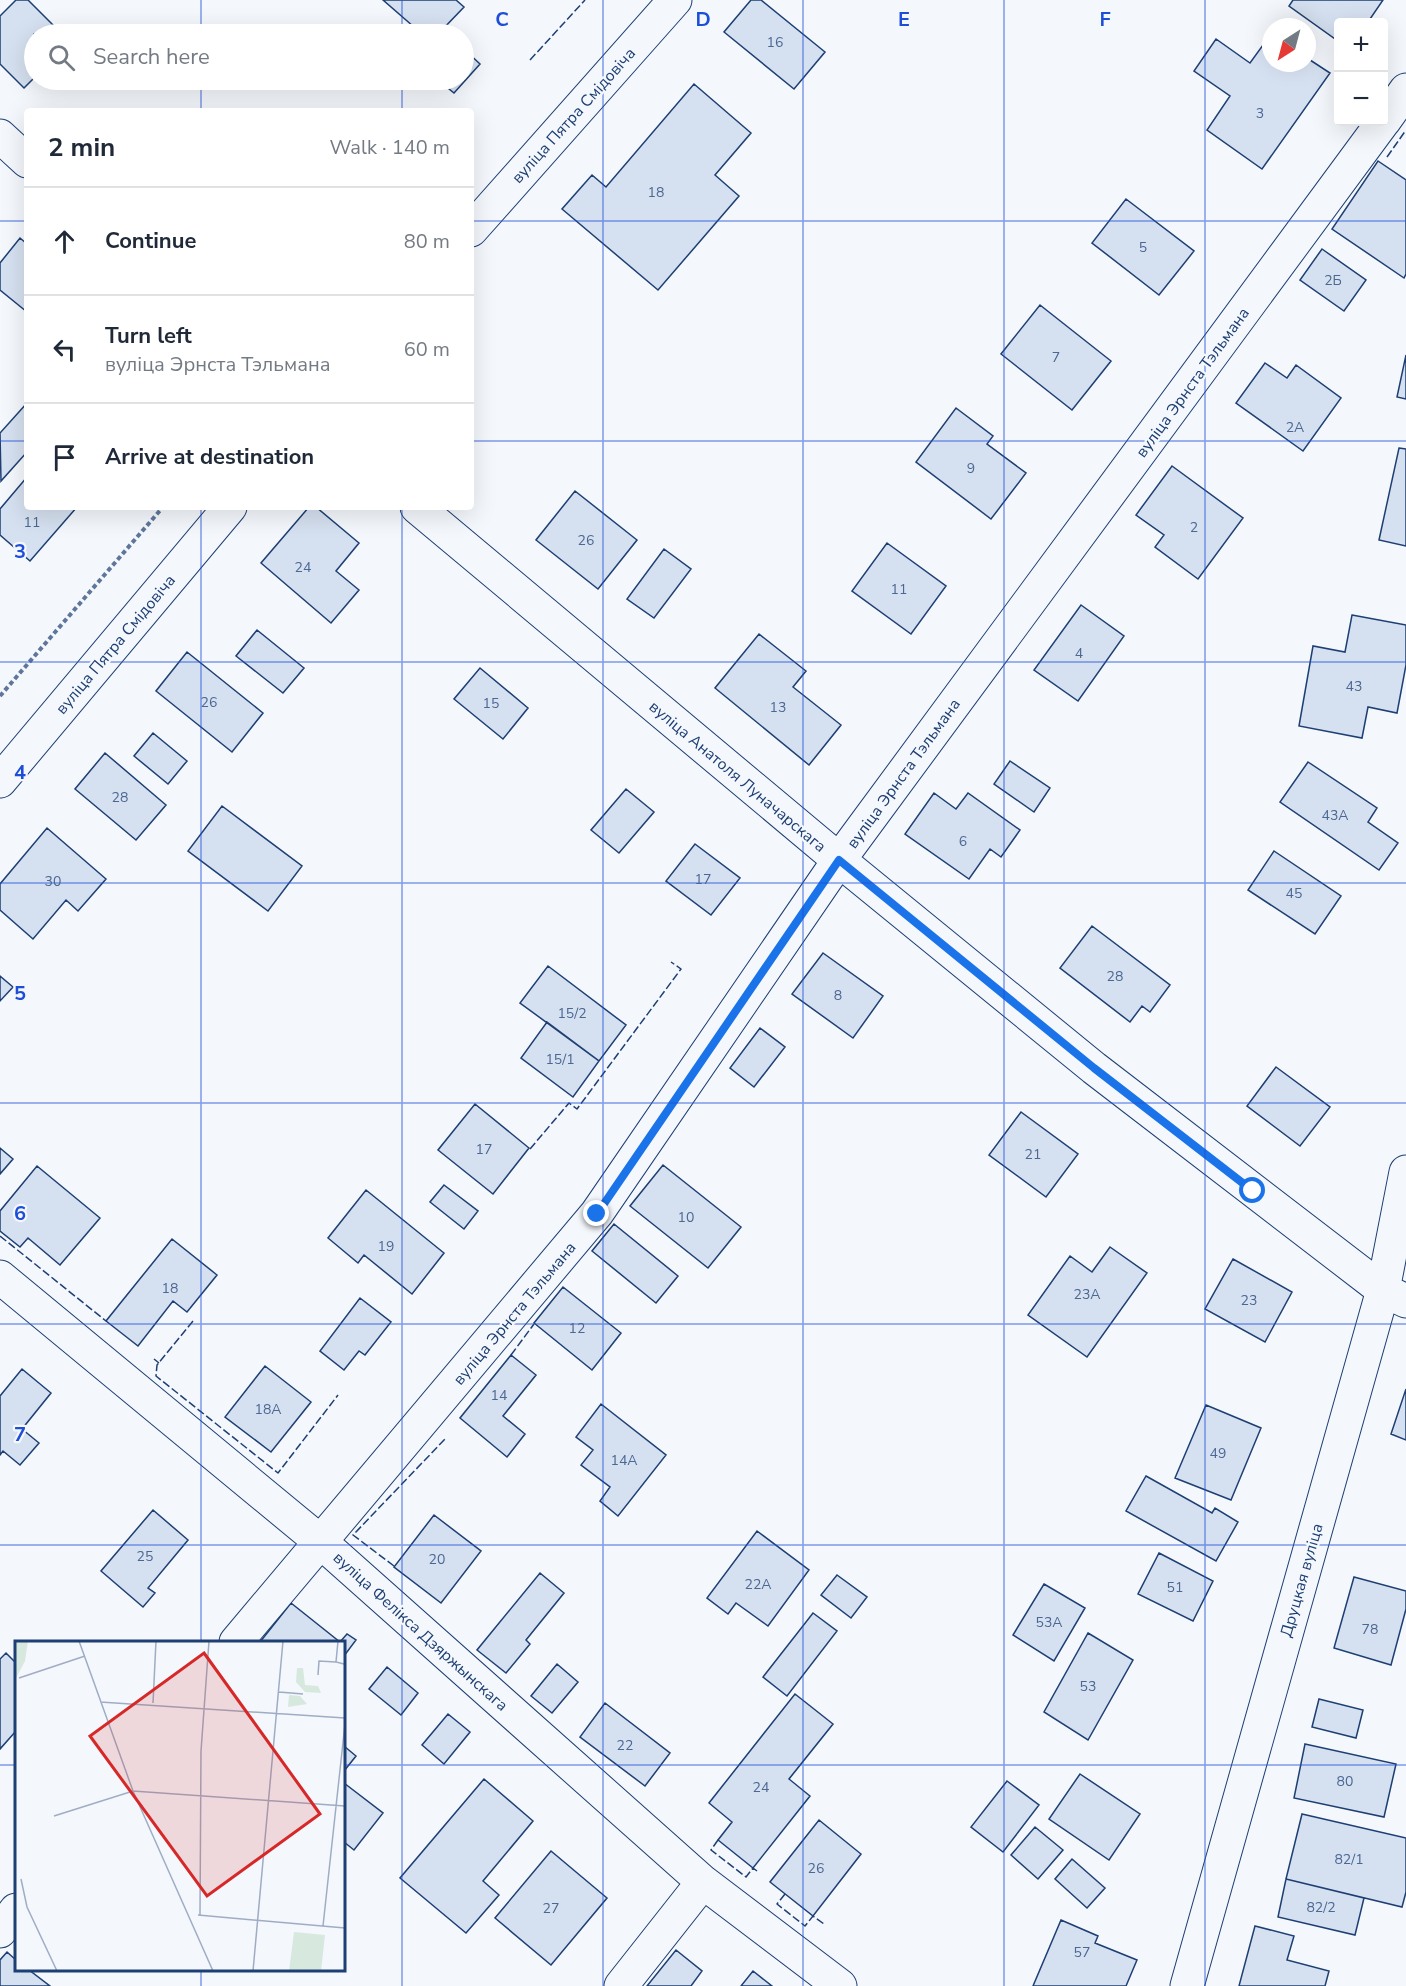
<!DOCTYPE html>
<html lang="en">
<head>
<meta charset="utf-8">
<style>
  body { margin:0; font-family:"Nunito Sans",sans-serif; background:#f6f6f7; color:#1f2937 }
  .controls { position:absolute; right:18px; top:18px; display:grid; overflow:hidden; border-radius:6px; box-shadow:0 6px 24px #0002 }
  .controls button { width:54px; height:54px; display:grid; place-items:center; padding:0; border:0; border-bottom:2px solid #e0e1e3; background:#fff; color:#1f2937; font:30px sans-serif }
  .compass { position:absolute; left:1262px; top:18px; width:54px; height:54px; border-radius:50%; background:#fff; box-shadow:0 6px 24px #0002; rotate:216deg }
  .stop { position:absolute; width:18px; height:18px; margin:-14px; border:4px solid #1a73e8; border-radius:50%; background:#fff }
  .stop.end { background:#1a73e8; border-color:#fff; box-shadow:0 2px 6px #0008 }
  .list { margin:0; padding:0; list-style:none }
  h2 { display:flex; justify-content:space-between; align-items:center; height:78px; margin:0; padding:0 24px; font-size:26px }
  h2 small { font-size:20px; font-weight:400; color:#747a83 }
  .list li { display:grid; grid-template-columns:39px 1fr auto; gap:18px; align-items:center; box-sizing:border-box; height:108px; padding:0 24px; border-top:2px solid #e0e1e3 }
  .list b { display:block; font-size:22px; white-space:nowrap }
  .list p { margin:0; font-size:20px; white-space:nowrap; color:#747a83 }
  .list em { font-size:20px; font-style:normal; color:#747a83 }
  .icon { flex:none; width:33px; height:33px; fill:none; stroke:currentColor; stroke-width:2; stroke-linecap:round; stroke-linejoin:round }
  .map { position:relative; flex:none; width:1406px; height:1986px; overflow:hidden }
  .search { position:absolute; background:#fff; box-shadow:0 6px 24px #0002; left:24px; top:24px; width:450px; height:66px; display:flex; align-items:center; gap:15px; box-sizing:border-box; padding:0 21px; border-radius:33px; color:#747a83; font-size:22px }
  .panel { position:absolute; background:#fff; box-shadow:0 6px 24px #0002; left:24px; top:108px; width:450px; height:402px; border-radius:6px }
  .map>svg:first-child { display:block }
  .building { fill:#d5e0f0; stroke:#1d3f73; stroke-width:1.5 }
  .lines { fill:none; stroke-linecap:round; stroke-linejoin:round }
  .minor-casing { stroke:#1d3f73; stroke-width:35 }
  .path { stroke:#5e769c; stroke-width:4; stroke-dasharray:4.5 3; stroke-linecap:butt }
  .minor { stroke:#f4f7fb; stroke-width:33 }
  .fence { stroke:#1d3f73; stroke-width:1.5; stroke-dasharray:8 3; stroke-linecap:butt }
  .route { stroke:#1a73e8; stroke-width:8 }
  .grid { fill:none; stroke:#1d4ed8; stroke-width:1.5; stroke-opacity:0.55 }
  .labels { text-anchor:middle; stroke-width:4.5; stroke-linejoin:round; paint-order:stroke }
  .number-label { font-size:14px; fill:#4b6792 }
  .street-label { font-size:16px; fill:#1d3f73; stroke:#f4f7fb }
  .inset-road { fill:none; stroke:#9eadc5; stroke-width:1.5 }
  .view { fill:#d62828; fill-opacity:0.15; stroke:#d62828; stroke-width:3 }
  .inset-edge { fill:none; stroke:#1d3f73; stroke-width:3 }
  .grid-label { font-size:20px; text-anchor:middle; font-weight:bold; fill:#1d4ed8; stroke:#f4f7fb; stroke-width:4.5; stroke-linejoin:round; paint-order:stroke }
</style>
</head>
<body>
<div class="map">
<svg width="1406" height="1986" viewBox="0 0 1406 1986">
  <rect width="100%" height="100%" fill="#f4f7fb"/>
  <path class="building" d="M16,0H28L62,34H34V78L24,88L0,64V16Z
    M383,0H456L464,7L442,30L447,34H408L414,27Z
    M751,0H761L825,52L794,89L724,32Z
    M1293,0H1383L1368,22H1338V41L1289,6Z
    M1271,34V63H1307V58L1330,73L1262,169L1207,130L1230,96L1194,71L1216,39L1250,63Z
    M464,49L480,64L454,93L438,80H464Z
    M694,84L751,133L715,175L739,196L658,290L562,209L592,175L606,187Z
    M1378,161L1406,180V274L1404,278L1332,229Z
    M1126,199L1194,251L1159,295L1092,243Z
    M20,238L27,244V312L0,290V263Z
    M1322,249L1366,280L1344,311L1300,280Z
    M1040,305L1111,361L1072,410L1001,354Z
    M1406,355V399L1397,397Z
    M1265,363L1287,378L1296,365L1341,398L1303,451L1236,403Z
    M27,403V452L1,481L0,433Z
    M956,408L993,436L987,444L1026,473L991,519L916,462Z
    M1399,448L1406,449V546L1379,540Z
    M1172,466L1243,518L1198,579L1155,547L1164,535L1136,515Z
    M27,477V507H77L30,561L0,535V509Z
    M575,491L637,540L598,589L536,540Z
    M309,507H316L359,543L336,571L359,590L331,623L261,563Z
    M887,543L946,586L911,634L852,591Z
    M664,549L691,569L654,618L627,599Z
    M1081,605L1124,636L1078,701L1034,670Z
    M1352,615L1406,625V665L1397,713L1368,707L1362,738L1299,726L1313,646L1345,652Z
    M257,630L304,668L283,693L236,656Z
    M759,634L806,671L793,687L841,725L809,765L715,688Z
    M187,652L263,713L232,752L156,691Z
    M480,668L528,708L503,739L454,699Z
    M153,733L187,761L168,784L134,756Z
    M105,753L166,805L136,840L75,789Z
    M1010,761L1050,788L1034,812L994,784Z
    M1308,762L1377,808L1368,822L1398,843L1379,870L1280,802Z
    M626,789L654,812L619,853L591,830Z
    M934,793L956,809L968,793L1020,830L1001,857L990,849L969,879L905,834Z
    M222,806L302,866L268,911L188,851Z
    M47,828L106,879L78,911L66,900L33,939L0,910V884Z
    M695,844L740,878L711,915L666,881Z
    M1274,851L1341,896L1315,934L1248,890Z
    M1092,926L1170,985L1150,1012L1142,1006L1130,1022L1060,968Z
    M823,953L883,996L853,1038L792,994Z
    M548,966L626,1025L599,1061L520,1003Z
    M0,976L13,987L0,1001Z
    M547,1022L599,1061L573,1097L521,1058Z
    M760,1028L785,1047L754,1087L730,1068Z
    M1276,1067L1330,1107L1300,1146L1247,1106Z
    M475,1104L529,1148L493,1194L438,1150Z
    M1021,1112L1078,1154L1046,1197L989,1155Z
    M0,1148L13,1159L0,1174Z
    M663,1165L741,1227L708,1268L630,1206Z
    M37,1166L100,1218L60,1265L28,1238L20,1247L0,1231V1211Z
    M444,1185L478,1211L464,1229L430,1202Z
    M366,1190L444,1253L412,1294L364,1255L358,1263L328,1238Z
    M614,1224L678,1276L656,1303L592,1251Z
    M172,1239L217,1275L187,1312L173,1301L138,1346L106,1321Z
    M1110,1247L1147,1273L1087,1357L1028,1315L1070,1256L1092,1272Z
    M1233,1259L1292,1292L1265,1342L1205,1309Z
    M563,1287L621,1333L592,1370L534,1323Z
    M360,1298L391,1322L365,1355L359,1351L344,1370L320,1351Z
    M511,1355L536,1375L503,1416L525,1434L507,1457L460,1418Z
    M265,1366L311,1402L271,1452L225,1417Z
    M22,1369L51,1393L22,1429L39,1443L20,1465L3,1451L0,1455V1396Z
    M1406,1389V1440L1391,1434Z
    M601,1404L666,1455L618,1516L600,1501L610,1487L581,1465L593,1450L576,1437Z
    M1206,1405L1261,1428L1231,1500L1175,1478Z
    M1146,1476L1212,1513L1215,1508L1238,1522L1216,1561L1126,1511Z
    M153,1510L188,1540L148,1588L155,1593L143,1607L101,1571Z
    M434,1515L481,1551L441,1603L394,1567Z
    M757,1531L809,1570L768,1626L736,1603L728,1614L707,1598Z
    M1159,1553L1213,1581L1193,1621L1138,1594Z
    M540,1573L564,1593L526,1640L530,1644L506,1673L477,1650Z
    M837,1575L867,1597L851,1618L821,1595Z
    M1354,1577L1406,1591V1609L1391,1665L1334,1648Z
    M1044,1584L1085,1608L1054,1661L1013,1635Z
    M291,1603L340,1642L347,1634L356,1640L344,1656V1642H260Z
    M813,1613L837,1631L787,1696L763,1677Z
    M1088,1633L1133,1660L1088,1740L1044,1712Z
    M6,1653L16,1663V1731L0,1749V1659Z
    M557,1664L578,1682L552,1713L531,1696Z
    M387,1667L418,1693L401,1715L369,1689Z
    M795,1694L833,1724L789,1779L810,1796L753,1868L718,1840L732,1822L709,1803Z
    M1319,1699L1363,1710L1356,1738L1312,1727Z
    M605,1703L670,1753L645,1786L580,1737Z
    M448,1714L470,1732L444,1764L422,1745Z
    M1305,1744L1396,1764L1384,1817L1294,1798Z
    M344,1746L356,1756L344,1771Z
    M1080,1774L1140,1814L1109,1860L1049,1819Z
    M484,1779L533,1821L483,1881L499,1895L466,1933L400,1878Z
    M1007,1781L1039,1805L1003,1852L971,1827Z
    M344,1783L383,1813L354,1850L344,1842Z
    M1302,1814L1406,1838V1892L1402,1907L1286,1879Z
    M819,1820L861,1854L813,1916L770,1882Z
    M1035,1827L1063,1850L1038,1879L1011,1855Z
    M551,1851L607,1898L551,1965L495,1918Z
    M1072,1859L1105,1888L1087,1908L1055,1879Z
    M1286,1879L1364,1898L1355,1935L1278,1917Z
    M1061,1920L1098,1936L1095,1943L1137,1960L1126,1986H1033Z
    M1255,1926L1294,1936L1287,1960L1329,1971L1325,1986H1239Z
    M676,1950L702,1971L691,1986H647Z
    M7,1952L16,1960V1970H29L50,1986H0V1960Z
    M753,1971L772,1986H741Z"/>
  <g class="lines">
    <g class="minor-casing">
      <path id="minor" d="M1384,121L1406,90
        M0,136L27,161
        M471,230L675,0
        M417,507L839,860L1094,1068L1383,1290L1406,1301
        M0,781L230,507
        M0,1277L322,1543L703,1882L840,1986
        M236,1642L597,1213L839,860L1383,122
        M0,1931L16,1910
        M621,1986L703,1882
        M1187,1986L1383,1290L1406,1172"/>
    </g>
    <path class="path" d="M0,696L163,507"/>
    <use href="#minor" class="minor"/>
    <path class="fence" d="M530,60L585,0
      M1387,157L1406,130
      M530,1149L569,1103L577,1109L681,969L671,962
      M0,1236L106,1321
      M193,1321L157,1365L156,1376L278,1473L338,1395
      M511,1355L534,1324
      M154,1359L159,1363
      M394,1566L353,1535L445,1439
      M718,1840L711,1850L746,1877L753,1868L757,1871
      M785,1894L777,1904L805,1926L813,1916L824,1924"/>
  </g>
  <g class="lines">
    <path class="route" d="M597,1214L839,860L1094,1068L1253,1191"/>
  </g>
  <path class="grid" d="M201,0V34M402,0V34M603,0V1986M803,0V1986M1004,0V1986M1205,0V1986M201,80V111M402,80V111M0,221H27M471,221H1406M0,441H27M471,441H1406M201,507V1642M402,507V1986M0,662H1406M0,883H1406M0,1103H1406M0,1324H1406M0,1545H1406M0,1765H16M344,1765H1406M201,1970V1986"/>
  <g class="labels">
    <g class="number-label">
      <text x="775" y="47">16</text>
      <text x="1260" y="118">3</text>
      <text x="656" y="197">18</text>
      <text x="1143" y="252">5</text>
      <text x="1333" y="285">2Б</text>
      <text x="1056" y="362">7</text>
      <text x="1295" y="432">2А</text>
      <text x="971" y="473">9</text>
      <text x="32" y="527">11</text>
      <text x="1194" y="532">2</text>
      <text x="586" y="545">26</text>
      <text x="303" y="572">24</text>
      <text x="899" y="594">11</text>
      <text x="1079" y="658">4</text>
      <text x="1354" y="691">43</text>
      <text x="209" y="707">26</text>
      <text x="491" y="708">15</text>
      <text x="778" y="712">13</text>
      <text x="120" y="802">28</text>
      <text x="1335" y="820">43А</text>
      <text x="963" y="846">6</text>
      <text x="703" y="884">17</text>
      <text x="53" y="886">30</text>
      <text x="1294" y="898">45</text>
      <text x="1115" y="981">28</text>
      <text x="838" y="1000">8</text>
      <text x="572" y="1018">15/2</text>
      <text x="560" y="1064">15/1</text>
      <text x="484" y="1154">17</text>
      <text x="1033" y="1159">21</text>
      <text x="686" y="1222">10</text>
      <text x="386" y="1251">19</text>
      <text x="170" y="1293">18</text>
      <text x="1087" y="1299">23А</text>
      <text x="1249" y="1305">23</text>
      <text x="577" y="1333">12</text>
      <text x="499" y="1400">14</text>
      <text x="268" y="1414">18А</text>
      <text x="1218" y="1458">49</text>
      <text x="624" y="1465">14А</text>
      <text x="145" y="1561">25</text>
      <text x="437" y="1564">20</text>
      <text x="758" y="1589">22А</text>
      <text x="1175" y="1592">51</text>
      <text x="1049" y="1627">53А</text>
      <text x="1370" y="1634">78</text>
      <text x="1088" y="1691">53</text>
      <text x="625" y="1750">22</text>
      <text x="1345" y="1786">80</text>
      <text x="761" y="1792">24</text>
      <text x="1349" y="1864">82/1</text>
      <text x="816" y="1873">26</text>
      <text x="1321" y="1912">82/2</text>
      <text x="551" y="1913">27</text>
      <text x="1082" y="1957">57</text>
    </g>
    <g class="street-label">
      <text transform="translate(573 115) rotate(-48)" y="6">вуліца Пятра Смідовіча</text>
      <text transform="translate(1192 382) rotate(-54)" y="6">вуліца Эрнста Тэльмана</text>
      <text transform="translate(115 644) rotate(-50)" y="6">вуліца Пятра Смідовіча</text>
      <text transform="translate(903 773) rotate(-54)" y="6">вуліца Эрнста Тэльмана</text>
      <text transform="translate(738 776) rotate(40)" y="6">вуліца Анатоля Луначарскага</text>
      <text transform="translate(514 1313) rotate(-50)" y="6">вуліца Эрнста Тэльмана</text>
      <text transform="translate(1301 1580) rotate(-74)" y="6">Друцкая вуліца</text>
      <text transform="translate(421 1631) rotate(42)" y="6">вуліца Фелікса Дзяржынскага</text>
    </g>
  </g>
  <g transform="translate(15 1641)">
    <rect width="330" height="330" fill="#f4f7fb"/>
    <path d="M0,0H13L10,20L0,39ZM282,27H288L290,44L303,45L306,52L290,51L281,41ZM274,54L285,55L292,63L273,66ZM279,291L310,294L306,330H274Z" fill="#d7e8df"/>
    <path class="inset-road" d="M64,0L118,150L198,330M323,0L321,21L329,23M303,34L304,20L321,21M4,37L70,15M264,51L288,53M85,61L330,77M138,62L141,0M39,175L118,150L330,165M6,238L12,266L42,330M183,274L330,287M185,274L186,110L194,0M308,285L330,83M238,330L268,0"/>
    <path class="view" d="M189,12L305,173L192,255L75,95Z"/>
    <rect width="330" height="330" class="inset-edge"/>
  </g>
  <g class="grid-label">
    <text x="502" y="26">C</text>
    <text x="703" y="26">D</text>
    <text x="904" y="26">E</text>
    <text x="1105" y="26">F</text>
    <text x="20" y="558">3</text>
    <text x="20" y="779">4</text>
    <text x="20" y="1000">5</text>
    <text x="20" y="1220">6</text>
    <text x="20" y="1441">7</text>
  </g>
</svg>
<div class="controls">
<button>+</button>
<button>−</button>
</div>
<svg class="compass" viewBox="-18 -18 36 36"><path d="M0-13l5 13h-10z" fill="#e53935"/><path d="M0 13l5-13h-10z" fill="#747a83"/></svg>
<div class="stop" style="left:1253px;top:1191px"></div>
<div class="stop end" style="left:597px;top:1214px"></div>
<div class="search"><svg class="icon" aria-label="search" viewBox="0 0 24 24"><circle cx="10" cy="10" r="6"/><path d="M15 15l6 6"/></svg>Search here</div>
<section class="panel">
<h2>2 min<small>Walk · 140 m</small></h2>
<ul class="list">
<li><svg class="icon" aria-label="ahead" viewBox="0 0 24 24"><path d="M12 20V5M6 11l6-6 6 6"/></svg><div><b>Continue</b></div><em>80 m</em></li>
<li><svg class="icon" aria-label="left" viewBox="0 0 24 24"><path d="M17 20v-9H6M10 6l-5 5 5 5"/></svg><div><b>Turn left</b><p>вуліца Эрнста Тэльмана</p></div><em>60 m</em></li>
<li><svg class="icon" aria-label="arrive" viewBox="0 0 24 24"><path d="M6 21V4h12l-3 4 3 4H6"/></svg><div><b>Arrive at destination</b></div></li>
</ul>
</section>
</div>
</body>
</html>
